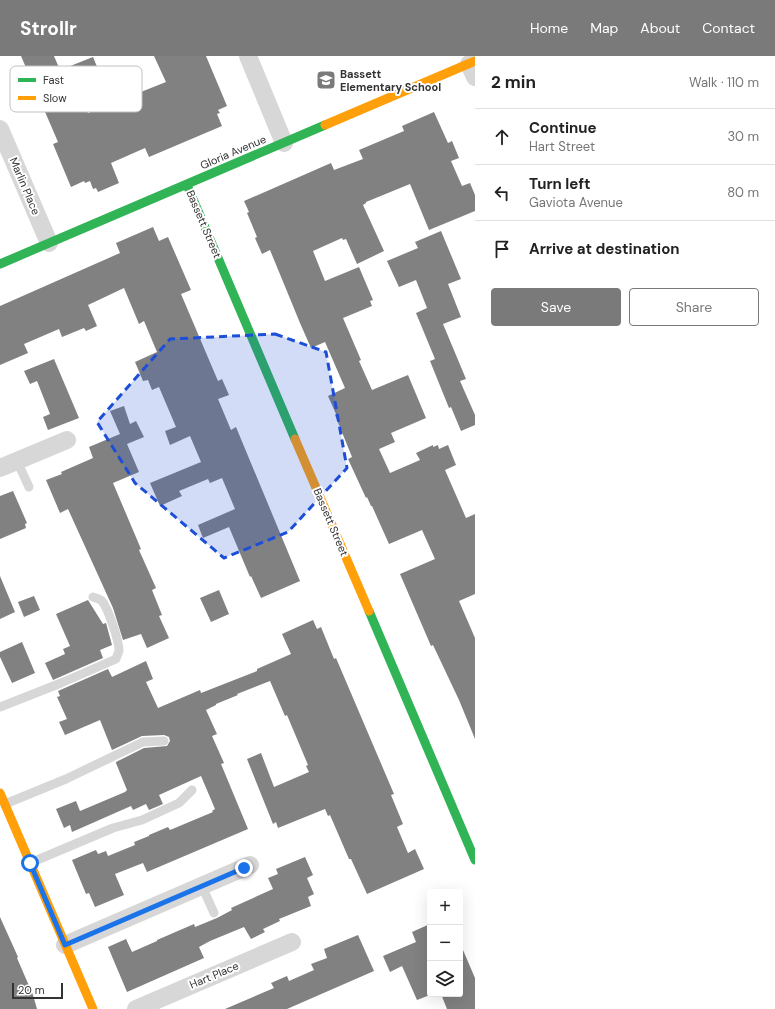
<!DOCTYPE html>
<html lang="en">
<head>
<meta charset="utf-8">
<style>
  body { margin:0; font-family:"DM Sans",sans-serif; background:#f2f2f2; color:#222 }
  .controls { position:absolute; right:12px; bottom:12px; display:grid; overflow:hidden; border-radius:4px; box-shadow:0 4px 16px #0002 }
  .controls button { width:36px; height:36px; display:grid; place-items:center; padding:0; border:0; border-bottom:1px solid #e0e0e0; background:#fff; color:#222; font:20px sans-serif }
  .scale { position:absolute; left:12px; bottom:10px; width:51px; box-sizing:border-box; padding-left:4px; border:2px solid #333; border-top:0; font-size:11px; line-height:14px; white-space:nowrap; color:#333; -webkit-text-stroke:3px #fff; paint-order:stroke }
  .stop { position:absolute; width:12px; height:12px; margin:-9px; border:3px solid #1a73e8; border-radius:50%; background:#fff }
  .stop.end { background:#1a73e8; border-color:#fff; box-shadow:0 1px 4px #0008 }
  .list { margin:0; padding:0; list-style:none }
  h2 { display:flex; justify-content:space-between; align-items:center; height:52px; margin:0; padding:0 16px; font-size:17px }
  h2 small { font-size:13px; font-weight:400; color:#767676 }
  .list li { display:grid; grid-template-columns:26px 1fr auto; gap:12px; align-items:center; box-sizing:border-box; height:56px; padding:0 16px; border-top:1px solid #e0e0e0 }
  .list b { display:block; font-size:15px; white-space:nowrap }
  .list p { margin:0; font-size:13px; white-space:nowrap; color:#767676 }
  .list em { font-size:13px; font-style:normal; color:#767676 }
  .actions { display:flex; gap:8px; padding:12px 16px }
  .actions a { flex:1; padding:9px 0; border:1px solid #7a7a7a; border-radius:4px; text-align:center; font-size:14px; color:#7a7a7a }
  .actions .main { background:#7a7a7a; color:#fff }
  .icon { flex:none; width:22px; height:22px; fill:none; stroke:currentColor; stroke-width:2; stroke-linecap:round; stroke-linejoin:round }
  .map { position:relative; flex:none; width:475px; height:953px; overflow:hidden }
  header { display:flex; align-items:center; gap:24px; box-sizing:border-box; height:56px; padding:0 20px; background:#7a7a7a; color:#fff }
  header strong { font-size:19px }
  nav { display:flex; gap:22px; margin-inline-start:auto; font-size:14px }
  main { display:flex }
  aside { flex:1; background:#fff }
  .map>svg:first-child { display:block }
  .building { fill:#818181 }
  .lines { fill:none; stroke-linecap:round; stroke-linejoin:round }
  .lane { stroke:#d7d7d7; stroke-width:9 }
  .street { stroke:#d7d7d7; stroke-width:18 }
  .fast { stroke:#30b455; stroke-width:9 }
  .slow { stroke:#ff9f0a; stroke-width:9 }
  .route { stroke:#1a73e8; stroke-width:5 }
  .marked { fill:#1d4ed8; fill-opacity:0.2; stroke:#1d4ed8; stroke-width:3; stroke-dasharray:8 5; stroke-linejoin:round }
  .labels { text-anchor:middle; stroke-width:4; stroke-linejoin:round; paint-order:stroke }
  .poi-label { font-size:11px; font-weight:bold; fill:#333; stroke:#fff; text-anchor:start }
  .street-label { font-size:11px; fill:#333; stroke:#fff }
  .key { fill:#fff; stroke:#c2c2c2; stroke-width:1 }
  .key-label { font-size:11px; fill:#333 }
</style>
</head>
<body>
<header>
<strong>Strollr</strong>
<nav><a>Home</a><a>Map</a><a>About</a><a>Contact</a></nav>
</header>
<main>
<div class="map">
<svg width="475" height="953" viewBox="0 0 475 953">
  <rect width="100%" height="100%" fill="#fff"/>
  <path class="building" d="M21,0H54L60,14L93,1L98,13L74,24L88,57L166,26L154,0H206L227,50L218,54L220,57L217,58L222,70L149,101L145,92L111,107L119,127L98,136L96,132L93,133L90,125L85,127L84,125L71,131L53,88L58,86Z
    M434,56L448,87L452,85L459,102L451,105L462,130L470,127L475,139V155L429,174L410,128L366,146V147L363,149L384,195L357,208L346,183L343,184L342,182L313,195L325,225L359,211L373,244L370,245L372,250L343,262L361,304L359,305L372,334L408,319L426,362L391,377L395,386L379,393L390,417L420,404L416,397L433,389V391L438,389L439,393L448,389L456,409L445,414L466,462L475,458V538L459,545L475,582V683L459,644L433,589L431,590L400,518L435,503L422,474L389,488L372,450H371L367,441L366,442L348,403L352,401L335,359L336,358L328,340L345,332L325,286L311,292L300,267L270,194L262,198L255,182L257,181L247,157L249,156L244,145L331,107L334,114L363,103L359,94L404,75L402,70Z
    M153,171L159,185L168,181L191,234L181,238L218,325L222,323L229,339L218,343L231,374L236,371L300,525L261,542L251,520L250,521L229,471L203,482L198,469L235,453L222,422L210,427L208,423L179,435L182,440L160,450L150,427L201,406L190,380L170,389L165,375L176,371L159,331L152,334L148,324L143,325L135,306L157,296L144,265L139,268L124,232L88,249L97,270L86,275L84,272L62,281L59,273L24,288L28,297L0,309V250L120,197L116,187Z
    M441,175L461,223L448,228L461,261L443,268L466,323L460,325L475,359V369L461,375L451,351L449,352L430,305L435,303L416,257L427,252L416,224L399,231L387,205L418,192L415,186Z
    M54,303L79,362L48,374L43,361L50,358L37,325L30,328L24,315Z
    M124,350L130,368L136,365L144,381L127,388L139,416L113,427L141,493L139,494L156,532L152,534L162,559L159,560L169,582L147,592L141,578L123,584L113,552L68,453L60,457L46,424L62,418L61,416L93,402L89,391L120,378L110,355Z
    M13,435L27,467L25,468L26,472L0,483V440Z
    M0,520L15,556L0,563Z
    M219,534L229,558L211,566L200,542Z
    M34,540L40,554L24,561L18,546Z
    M88,544L103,568L106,567L112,589L100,594L103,602L53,624L45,607L65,598L63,593L70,590L56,558Z
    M313,564L317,573L321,571L334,603L336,602L394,738L391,739L403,768L397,771L408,797L415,793L424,813L367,838L351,803H349L330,759L328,760L325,753L278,772L276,766L273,768L247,703L261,697L274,731L309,716L306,710L308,709L287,659L285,660L270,625L237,638L238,639L216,648V649L206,654L217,678L212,680L224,707L221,708L248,773L147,816L143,807L115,818L124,839L95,851L89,837L86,838L72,804L96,794L98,798L106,795L108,800L135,789L134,786L149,780V779L168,771L170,774L213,756L212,755L215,753L201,720L159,739L163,748L149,754L146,748L133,754L131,750L72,776L70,769L64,772L56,753L76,745L80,755L125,736L127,734L116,707V706L144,692L167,690L170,685L169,681L164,679L142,680L112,694L100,664L65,679L59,666L67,663L57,641L60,640L58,635L108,613L112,621L146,605L153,623L146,626L158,652L200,634L201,637L257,615V613L291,598L282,578Z
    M22,586L35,617L12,627L0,601V596Z
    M305,801L313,819L307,822L314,838L308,841L311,850L279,863L280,865L263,873L265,876L251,883L244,871L210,885L199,891L204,902L127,936L108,891L126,883L132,896L157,885V884L194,868L195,871L217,862L232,854L231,852L273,833L268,822L278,818L276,813Z
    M0,861L18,901L17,902L33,939L37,953H0Z
    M430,868V939L417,944L402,910L390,916L383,900L416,886L412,876Z
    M358,879L374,915L287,953H225L274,932L271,927L287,920L289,925L314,914L311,908L327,902L324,893Z
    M460,887L475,922V953H447L441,938H460Z"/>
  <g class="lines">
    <path class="lane" d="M17,405L29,431
      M0,651L61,627L116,603C117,599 119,597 119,594C119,585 108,552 102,545C100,543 96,542 93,541
      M5,748L66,723L143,686L164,685
      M30,807L113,772L142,764L179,747L192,734
      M202,830L214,857"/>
    <path class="street" d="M248,0L284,87
      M469,8L475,21
      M0,73L49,187
      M0,412L67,384
      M65,889L250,809
      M136,953L292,886"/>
    <path class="fast" d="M187,129L295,383
      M0,208L325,69
      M369,555L475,804"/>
    <path class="slow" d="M325,69L475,5
      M295,383L369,555
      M0,737L93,953"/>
  </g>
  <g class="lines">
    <path class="route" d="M30,807L65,889L244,812"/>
  </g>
  <path class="marked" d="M275,278L326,296L347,412L288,476L224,502L135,427L97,366L170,283Z"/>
  <defs>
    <g id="school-square" transform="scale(1)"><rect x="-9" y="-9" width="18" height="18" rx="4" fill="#7a7a7a" stroke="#fff"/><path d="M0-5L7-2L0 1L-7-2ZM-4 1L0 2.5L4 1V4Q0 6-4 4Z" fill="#fff"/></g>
  </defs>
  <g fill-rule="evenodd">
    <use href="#school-square" x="326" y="24"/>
  </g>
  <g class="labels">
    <g class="poi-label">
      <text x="340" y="22">Bassett<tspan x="340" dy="13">Elementary School</tspan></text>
    </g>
    <g class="street-label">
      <text transform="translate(233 96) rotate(-23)" y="4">Gloria Avenue</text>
      <text transform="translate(25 130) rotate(67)" y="4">Marlin Place</text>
      <text transform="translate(204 168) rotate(67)" y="4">Bassett Street</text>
      <text transform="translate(331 466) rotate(67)" y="4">Bassett Street</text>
      <text transform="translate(214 919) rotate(-23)" y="4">Hart Place</text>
    </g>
  </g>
  <rect x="10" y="10" width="132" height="46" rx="6" class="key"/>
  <rect x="18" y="22" width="18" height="4" fill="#30b455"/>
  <rect x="18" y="40" width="18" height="4" fill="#ff9f0a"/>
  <g class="key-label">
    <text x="43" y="28">Fast</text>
    <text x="43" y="46">Slow</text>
  </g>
</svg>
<div class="controls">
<button>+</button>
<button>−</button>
<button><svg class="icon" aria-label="layers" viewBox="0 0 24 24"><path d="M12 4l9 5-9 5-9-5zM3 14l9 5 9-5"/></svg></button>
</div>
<div class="scale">20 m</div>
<div class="stop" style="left:30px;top:807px"></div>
<div class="stop end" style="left:244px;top:812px"></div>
</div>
<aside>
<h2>2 min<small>Walk · 110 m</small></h2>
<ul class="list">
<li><svg class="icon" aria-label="ahead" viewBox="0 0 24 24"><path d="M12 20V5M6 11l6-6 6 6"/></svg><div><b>Continue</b><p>Hart Street</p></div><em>30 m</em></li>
<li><svg class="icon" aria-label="left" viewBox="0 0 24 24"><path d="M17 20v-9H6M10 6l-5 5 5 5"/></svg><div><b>Turn left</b><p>Gaviota Avenue</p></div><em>80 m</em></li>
<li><svg class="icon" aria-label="arrive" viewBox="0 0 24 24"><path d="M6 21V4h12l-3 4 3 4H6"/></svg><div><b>Arrive at destination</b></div></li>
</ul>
<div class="actions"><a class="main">Save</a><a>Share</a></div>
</aside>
</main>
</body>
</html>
